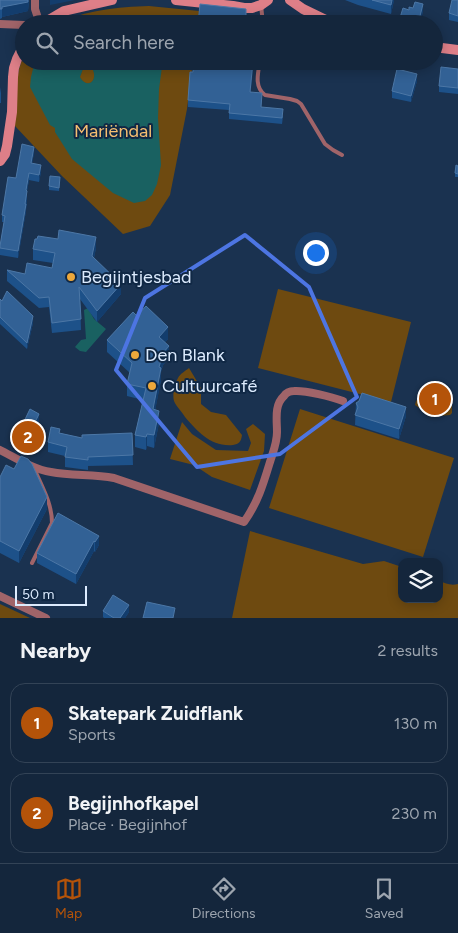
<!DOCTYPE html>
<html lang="en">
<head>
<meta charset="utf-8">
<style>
  body { margin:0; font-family:Figtree,sans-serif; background:#213247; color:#f1f3f6 }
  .controls { position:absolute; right:15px; bottom:15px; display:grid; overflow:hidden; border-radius:10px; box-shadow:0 2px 12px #0003 }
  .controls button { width:45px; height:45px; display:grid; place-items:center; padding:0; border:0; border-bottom:1px solid #334356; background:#14263c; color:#f1f3f6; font:25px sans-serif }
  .scale { position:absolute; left:15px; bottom:12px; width:72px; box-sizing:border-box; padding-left:5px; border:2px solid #dcebfe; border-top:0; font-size:14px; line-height:18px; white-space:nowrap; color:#dcebfe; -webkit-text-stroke:4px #102845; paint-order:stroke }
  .you { position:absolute; left:315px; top:252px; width:18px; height:18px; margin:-12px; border:4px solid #fff; border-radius:50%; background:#1a73e8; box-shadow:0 0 0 8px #1a73e833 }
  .badge { display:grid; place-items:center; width:32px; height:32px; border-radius:50%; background:#b45309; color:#fff; font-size:16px; font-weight:700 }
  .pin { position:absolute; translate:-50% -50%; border:2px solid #fff; box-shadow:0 1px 5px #0006 }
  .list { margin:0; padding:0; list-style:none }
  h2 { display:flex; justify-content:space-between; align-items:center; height:65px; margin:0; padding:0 20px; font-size:21px }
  h2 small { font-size:16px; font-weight:400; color:#9da5af }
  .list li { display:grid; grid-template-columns:32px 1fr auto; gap:15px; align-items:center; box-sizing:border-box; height:80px; margin:0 10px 10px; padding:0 10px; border:1px solid #334356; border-radius:15px }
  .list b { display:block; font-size:19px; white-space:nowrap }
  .list p { margin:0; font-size:16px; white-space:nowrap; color:#9da5af }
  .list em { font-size:16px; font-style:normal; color:#9da5af }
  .icon { flex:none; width:28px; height:28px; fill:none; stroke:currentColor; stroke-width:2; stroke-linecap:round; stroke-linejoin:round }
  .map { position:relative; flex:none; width:458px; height:618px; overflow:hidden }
  .search { position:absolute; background:#14263c; box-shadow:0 2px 12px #0003; left:15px; right:15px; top:15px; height:55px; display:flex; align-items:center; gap:12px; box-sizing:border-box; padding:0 18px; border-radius:28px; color:#9da5af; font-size:19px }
  .sheet { height:245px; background:#14263c }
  nav { display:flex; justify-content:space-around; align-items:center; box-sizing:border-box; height:70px; border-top:1px solid #334356; background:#14263c; font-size:14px; color:#9da5af }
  nav a { display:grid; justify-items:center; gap:2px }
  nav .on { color:#b45309 }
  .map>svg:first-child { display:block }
  .green { fill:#6e4a10 }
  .forest { fill:#76500f }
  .water { fill:#196161; fill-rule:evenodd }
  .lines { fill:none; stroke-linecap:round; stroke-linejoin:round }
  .lane { stroke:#a06469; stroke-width:4 }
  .street { stroke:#a06469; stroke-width:8 }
  .secondary { stroke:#de7f88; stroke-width:10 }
  .wall { fill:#1d5189 }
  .shaded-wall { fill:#133d6d }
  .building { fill:#326195; stroke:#4c77a6 }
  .marked { fill:none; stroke:#4d75e2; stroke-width:4; stroke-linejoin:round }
  .poi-dot { fill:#eda83b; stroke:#102845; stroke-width:2 }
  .labels { text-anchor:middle; stroke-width:4; stroke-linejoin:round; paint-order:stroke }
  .park-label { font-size:18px; fill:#f6bf71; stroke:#102845 }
  .poi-label { font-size:18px; fill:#dcebfe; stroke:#102845; text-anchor:start }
</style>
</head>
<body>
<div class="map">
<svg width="458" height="618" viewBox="0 0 458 618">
  <rect width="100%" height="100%" fill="#1a3250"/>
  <path class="green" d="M149,6L199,11L198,24H57C85,10 118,7 149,6Z
    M24,56V61H193L187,109L170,195L150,226L123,234L62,176L15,126C16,104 14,75 24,56Z
    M278,289L411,322L391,402L258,368Z
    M189,368L201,388V404L211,412L226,415L242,435C241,442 239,444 233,445C211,447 198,432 185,417C182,412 176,406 174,401C172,395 175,383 178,378C180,374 185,371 189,368Z
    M434,383L452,398V413L450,415C438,417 425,412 415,405L416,401Z
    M300,409L454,458L423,557L269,508Z
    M182,422L192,434L216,450L248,451L251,443L246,429L253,424L265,434L264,451L250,490L212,477L194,465L170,459Z
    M250,531L363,564L384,561L402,567V599H439V581C446,583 450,586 458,584V618H232Z
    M0,604L30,618H0Z"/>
  <path class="forest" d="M88,67H92C99,80 88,90 80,77L83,69Z"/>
  <path class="water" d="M35,61H158L162,67L159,89L158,118L161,165L157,184L152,195L145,201L134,203L113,193L72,159L55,132V128L50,125L30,87L31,77ZM88,67L92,68C99,81 87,90 80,77L83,69Z
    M88,308L94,319L106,329L86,352L80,351L75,347L81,340L86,339L84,310Z"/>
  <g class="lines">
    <path class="lane" d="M261,5L263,24
      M260,61C258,73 254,87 265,95L290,99L297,101L301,104L325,144L333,150L342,155
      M32,563L52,523C52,503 42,487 34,468"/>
    <path class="street" d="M35,0V9L40,24
      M0,24L24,25
      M0,450C16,458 33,469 51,472C72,476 93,474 114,478L244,522C258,502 263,485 270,462C273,452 277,443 277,432C277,420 274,405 284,396C286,393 290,391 294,391C305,390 332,397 343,401
      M0,596L46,618"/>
    <path class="secondary" d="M176,0L233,6L244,8H252L261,5L268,0
      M290,0L303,9L334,24
      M42,24L64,11L112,0
      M434,47L458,50
      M0,161L5,154L7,146L12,112L13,77L14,68L17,59L24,45"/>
  </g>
  <path class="wall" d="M0,0H29L28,11L2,17V18L0,19Z
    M345,0H394L391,14L358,5Z
    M458,0V22L449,20V13Z
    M413,8L423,11L420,24H399V21L409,10Z
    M458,69V94L439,92V86Z
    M417,81L411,102L392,98V91Z
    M0,87L1,93V103H0Z
    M251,92L262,100L261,107L283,116L282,124L229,119V110L188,107V100Z
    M34,153L32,163L41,172L39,182L29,180L27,191V197L26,211L18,258L0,255V246L4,222H2V215L16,178Z
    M458,166V177H455V173Z
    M60,181L59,191L49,190V186Z
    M96,248L94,258L121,294L97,322L80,299L81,330L52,333L49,307L39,308L7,281V270L25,274L52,268L53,263L33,260V249Z
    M0,299L33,323L27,349L0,324Z
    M137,316L168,339L165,342L169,358L163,365L161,372V380L155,410L159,423L154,448L147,446L146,450L135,447V435L143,400L127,396V384L130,373L107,352V340Z
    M356,403L406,416L399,439L355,425Z
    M39,427L27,451L18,447V434Z
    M60,433L82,438L132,433L133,465L88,466V470L65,467V456L48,452V442Z
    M0,477L47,509L19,563L0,553Z
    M58,513L99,545L95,552L94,551L76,584L37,563V553Z
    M103,611L129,612L125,618H104L103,617Z"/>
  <path class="shaded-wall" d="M29,0L28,11L2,17V7Z
    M50,0H75L50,5Z
    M392,0H394L391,14V5Z
    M423,4V11L420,24H418Z
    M253,61H254L250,99V92Z
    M417,74V81L411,102V96Z
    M34,147V153L31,170V163Z
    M41,165V172L39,182V175Z
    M29,173V180L26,197V190Z
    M27,191L26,211L18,258V251Z
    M96,237V248L92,267V256Z
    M121,284V294L97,322V311Z
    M33,316V323L27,349V343Z
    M168,327V339L159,349V337Z
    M169,346V358L163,365L161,372V380L153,422V409L159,367L163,353Z
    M406,407V416L399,439V429Z
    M159,411V423L154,448V435Z
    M39,414V427L27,451V439Z
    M147,434V446L146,450V437Z
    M47,497V509L19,563V551Z
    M99,536V545L95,552V542Z
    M94,541V551L76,584V574Z
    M129,605V612L125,618H120Z"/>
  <path class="building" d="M0,0H28V2L2,7V9H0Z
    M372,0H392L391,5Z
    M452,0H458V16L449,13Z
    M415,2L423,4L418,24H411L399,21L403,8L409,10V7L413,8Z
    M200,4L246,9V16L258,18L257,24H198Z
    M194,61H253L250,92L262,93L261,107L283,109L282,118L229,113L230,104L188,100L190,72H193Z
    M441,67L458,69V88L439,86Z
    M397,69L417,74L411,96L392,91Z
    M22,144L34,147L31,163L41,165L39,175L29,173L26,190L27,191L25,204H26L18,251L0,248V246L5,216L2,215L8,177L16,178Z
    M456,165L458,166V174L455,173Z
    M50,176L60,177L59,188L49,186Z
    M59,230L96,237L92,256L121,284L97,311L79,287L81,319L52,323L49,297L39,298L7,270L25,274L27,263L52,268L55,253L33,249L35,239H37L38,236L58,239Z
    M7,291L33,316L27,343L0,317V299L2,301Z
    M146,306L168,327L159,337L169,346L163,353L159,367L161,368L153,409L159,411L154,435L147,434L146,437L135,435L146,388L127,384L132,363L107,340L133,312L137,316Z
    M362,393L406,407L399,429L355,415L358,407L356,403L359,401Z
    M30,409L39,414L27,439L18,434Z
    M51,427L60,429L59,433L82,438V435L132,433L133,455L88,457V460L65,457L67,447L48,442Z
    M21,456L28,459L32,464L47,497L19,551L0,541V477L6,465L14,469Z
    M58,513L99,536L95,542L94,541L76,574L37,553Z
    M113,595L129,605L120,618H114L103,611Z
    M147,602L175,608L173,618H143Z"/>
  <path class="marked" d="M245,235L309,287L357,397L280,454L197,467L116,370L145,298Z"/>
  <g class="poi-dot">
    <circle cx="71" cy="277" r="5"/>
    <circle cx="135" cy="355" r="5"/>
    <circle cx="152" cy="386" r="5"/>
  </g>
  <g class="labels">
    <g class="park-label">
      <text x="113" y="137">Mariëndal</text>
    </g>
    <g class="poi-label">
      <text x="81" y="283">Begijntjesbad</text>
      <text x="145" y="361">Den Blank</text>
      <text x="162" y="392">Cultuurcafé</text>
    </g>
  </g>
</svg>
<div class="controls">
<button><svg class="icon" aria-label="layers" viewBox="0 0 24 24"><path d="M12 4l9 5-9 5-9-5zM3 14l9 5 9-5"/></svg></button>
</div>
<div class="scale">50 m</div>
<div class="you"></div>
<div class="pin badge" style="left:435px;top:399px">1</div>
<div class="pin badge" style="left:28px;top:437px">2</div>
<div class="search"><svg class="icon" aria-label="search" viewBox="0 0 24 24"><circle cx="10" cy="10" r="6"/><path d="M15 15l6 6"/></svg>Search here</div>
</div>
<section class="sheet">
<h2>Nearby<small>2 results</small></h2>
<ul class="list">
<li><span class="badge">1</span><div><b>Skatepark Zuidflank</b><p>Sports</p></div><em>130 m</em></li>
<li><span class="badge">2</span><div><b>Begijnhofkapel</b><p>Place · Begijnhof</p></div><em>230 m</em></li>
</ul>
</section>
<nav>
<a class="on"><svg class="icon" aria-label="map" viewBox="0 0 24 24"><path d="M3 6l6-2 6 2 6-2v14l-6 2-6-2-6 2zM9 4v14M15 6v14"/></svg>Map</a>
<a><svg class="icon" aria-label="directions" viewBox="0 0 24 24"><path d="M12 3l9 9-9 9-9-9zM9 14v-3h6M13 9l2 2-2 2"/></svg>Directions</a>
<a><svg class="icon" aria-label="saved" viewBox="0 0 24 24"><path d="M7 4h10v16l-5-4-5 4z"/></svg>Saved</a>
</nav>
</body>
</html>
